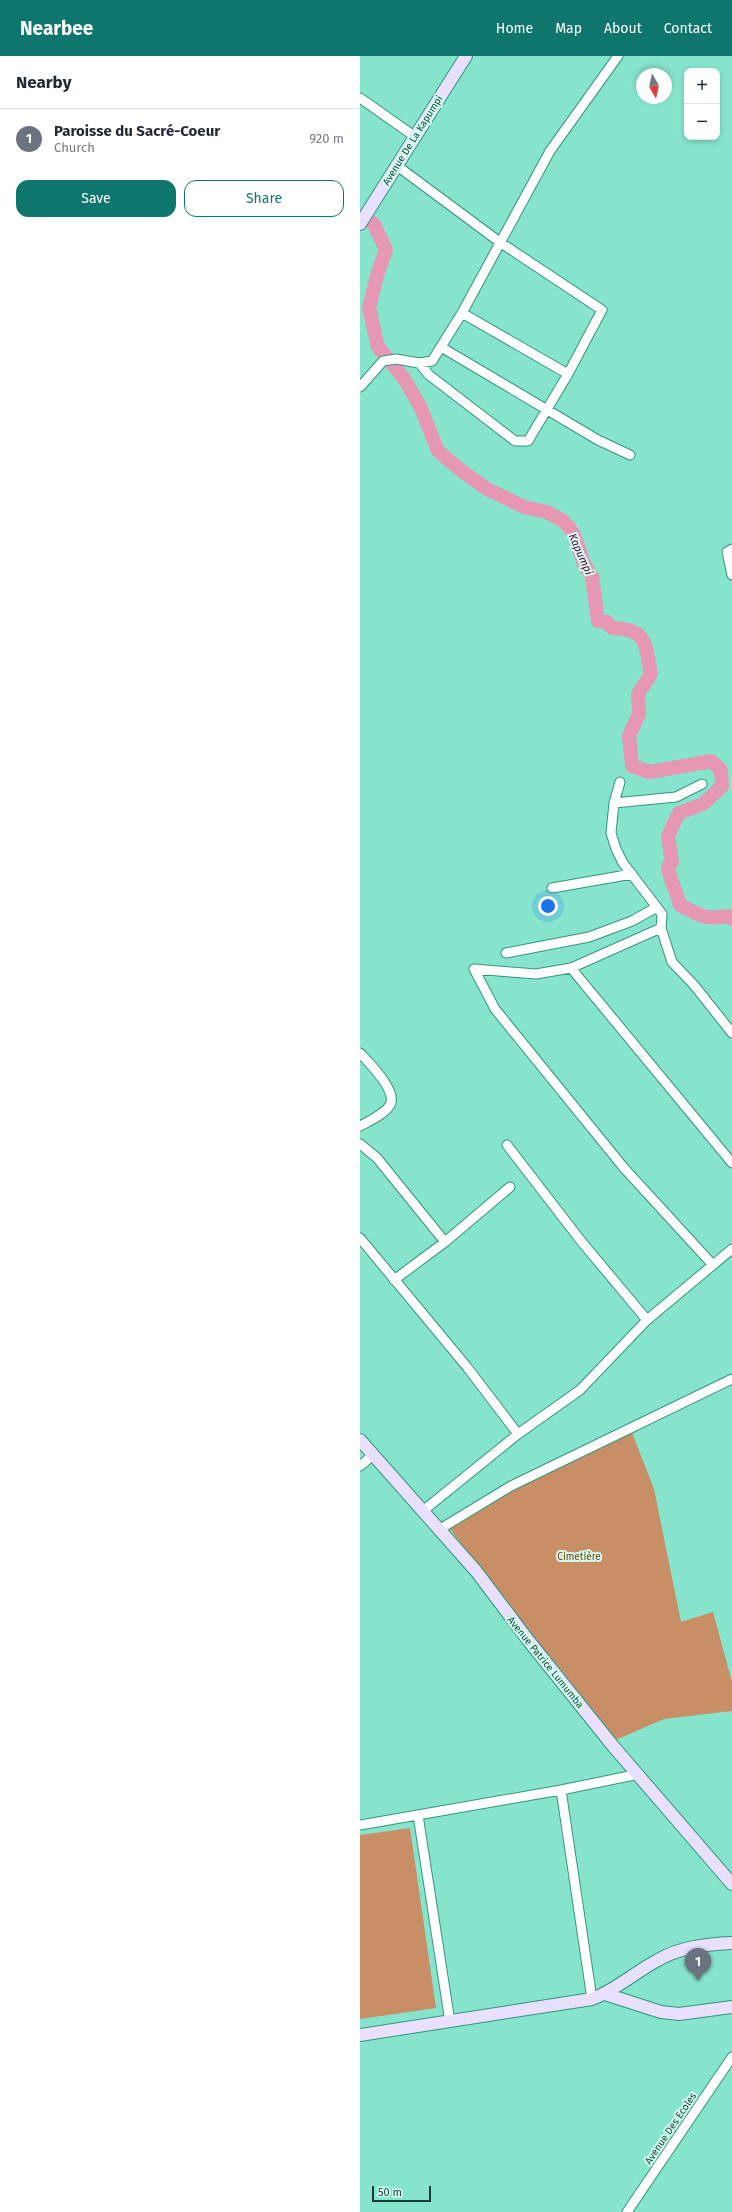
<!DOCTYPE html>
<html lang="en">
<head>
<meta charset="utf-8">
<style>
  body { margin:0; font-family:"Fira Sans",sans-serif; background:#f2f2f3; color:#1f2937 }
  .controls { position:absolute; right:12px; top:12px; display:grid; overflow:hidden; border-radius:8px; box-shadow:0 2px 6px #0003 }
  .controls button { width:36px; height:36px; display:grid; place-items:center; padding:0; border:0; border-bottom:1px solid #e0e1e3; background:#fff; color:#1f2937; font:20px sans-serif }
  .compass { position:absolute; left:276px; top:12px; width:36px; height:36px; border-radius:50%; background:#fff; box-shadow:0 2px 6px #0003; rotate:171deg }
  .scale { position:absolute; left:12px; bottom:10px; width:59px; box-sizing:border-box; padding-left:4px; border:2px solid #163e35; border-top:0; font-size:11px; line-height:14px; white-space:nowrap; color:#163e35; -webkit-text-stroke:3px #d0fbee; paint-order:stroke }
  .you { position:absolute; left:188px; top:850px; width:14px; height:14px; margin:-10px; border:3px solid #fff; border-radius:50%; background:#1a73e8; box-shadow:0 0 0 6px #1a73e833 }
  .badge { display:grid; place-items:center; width:26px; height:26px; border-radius:50%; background:#0f766e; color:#fff; font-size:13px; font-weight:700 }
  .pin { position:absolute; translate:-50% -33px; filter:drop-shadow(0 1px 2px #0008) }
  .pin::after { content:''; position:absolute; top:21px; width:14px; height:12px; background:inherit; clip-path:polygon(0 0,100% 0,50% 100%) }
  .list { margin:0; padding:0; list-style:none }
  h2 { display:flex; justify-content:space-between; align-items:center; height:52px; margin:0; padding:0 16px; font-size:17px }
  h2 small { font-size:13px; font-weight:400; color:#747a83 }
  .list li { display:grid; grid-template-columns:26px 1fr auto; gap:12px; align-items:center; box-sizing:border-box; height:60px; padding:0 16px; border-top:1px solid #e0e1e3 }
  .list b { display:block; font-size:15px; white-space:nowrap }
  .list p { margin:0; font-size:13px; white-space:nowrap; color:#747a83 }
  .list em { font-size:13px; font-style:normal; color:#747a83 }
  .actions { display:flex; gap:8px; padding:12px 16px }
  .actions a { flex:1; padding:9px 0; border:1px solid #0f766e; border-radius:12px; text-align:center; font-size:14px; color:#0f766e }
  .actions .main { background:#0f766e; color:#fff }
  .map { position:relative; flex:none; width:372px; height:2156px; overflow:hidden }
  header { display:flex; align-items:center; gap:24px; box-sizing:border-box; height:56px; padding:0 20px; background:#0f766e; color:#fff }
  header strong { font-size:19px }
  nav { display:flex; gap:22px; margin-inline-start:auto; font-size:14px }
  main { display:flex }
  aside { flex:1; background:#fff }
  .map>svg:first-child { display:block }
  .green { fill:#c88e66 }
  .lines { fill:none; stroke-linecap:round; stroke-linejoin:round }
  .river { stroke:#e597b4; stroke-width:14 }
  .street-casing { stroke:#33947f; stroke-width:11 }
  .secondary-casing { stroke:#33947f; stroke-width:14 }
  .street { stroke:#fff; stroke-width:9 }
  .secondary { stroke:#e8e0fc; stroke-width:12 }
  .labels { text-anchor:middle; stroke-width:4; stroke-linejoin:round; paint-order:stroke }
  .street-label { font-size:10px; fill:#163e35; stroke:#d0fbee }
  .park-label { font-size:10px; fill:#7f420b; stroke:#d0fbee }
  .water-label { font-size:11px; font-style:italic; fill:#620237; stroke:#d0fbee }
</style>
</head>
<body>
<header>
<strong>Nearbee</strong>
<nav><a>Home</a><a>Map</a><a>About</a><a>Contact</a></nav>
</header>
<main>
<aside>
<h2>Nearby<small></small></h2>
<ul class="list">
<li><span class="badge" style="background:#6b7280">1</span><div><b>Paroisse du Sacré-Coeur</b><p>Church</p></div><em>920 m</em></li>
</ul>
<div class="actions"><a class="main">Save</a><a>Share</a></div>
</aside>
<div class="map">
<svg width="372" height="2156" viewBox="0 0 372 2156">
  <rect width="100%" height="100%" fill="#87e4cc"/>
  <path class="green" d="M271,1374L294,1433L321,1566L353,1556L372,1626V1655L304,1663L251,1686L87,1469Z
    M50,1772L76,1952L0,1963V1779Z"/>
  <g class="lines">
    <path class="river" d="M0,160L14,168L26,194L18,216L9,252L18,291L43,321L60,350L78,395L103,416L127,433L164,451L187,456L202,464L209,471L215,481L224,508L232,521L238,565L247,566L252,572C288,573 285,588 291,618L278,638L279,658L269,680L272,710L290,716L351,705L361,714L362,730L343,748L319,757L308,780L312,806L308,811C310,825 317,836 320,849C340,860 346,864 368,860L372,863"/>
    <g class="street-casing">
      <path id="street" d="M0,42L54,80
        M36,109L141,187L242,254L208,318L168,385H155L69,319L59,307
        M102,257L208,318
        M81,291L238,384L270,399
        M0,331L23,305L36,303L59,307L72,305L102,257L190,95L258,0
        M372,493L367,496L372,519
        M260,726L254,747L251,777L256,793L263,807L302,858L301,872L312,906L334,929L372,977
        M254,747L316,741L342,728
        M192,832L272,818
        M146,897L229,881L272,865L297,851
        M211,912L372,1107
        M114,913L135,953L264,1112L352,1208
        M114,913L176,918L211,912L301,872
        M0,997C9,1007 38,1035 30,1049C25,1058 9,1065 0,1070
        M0,1088L17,1102L85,1186
        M147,1089L221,1185L287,1264
        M0,1182L107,1311L158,1378
        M34,1224L85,1186L150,1131
        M0,1410L13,1399
        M64,1454L158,1378L220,1334L287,1264L372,1193
        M80,1473L151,1430L372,1323
        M201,1734L232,1943
        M58,1759L90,1966
        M0,1769L201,1734L279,1718
        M267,2156L372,2001"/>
    </g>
    <g class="secondary-casing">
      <path id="secondary" d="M0,168L106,0
        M0,1384L116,1515L168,1584L253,1690L372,1828
        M245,1938L301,1956L319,1958L372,1951
        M0,1979L232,1943C256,1934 275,1916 298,1904C320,1891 347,1888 372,1887"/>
    </g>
    <use href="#street" class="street"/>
    <use href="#secondary" class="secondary"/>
  </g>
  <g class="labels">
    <g class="street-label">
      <text transform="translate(52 84) rotate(-58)" y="4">Avenue De La Kapumpi</text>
      <text transform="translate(186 1606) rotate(51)" y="4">Avenue Patrice Lumumba</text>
      <text transform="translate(310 2072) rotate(-56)" y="4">Avenue Des Ecoles</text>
    </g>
    <g class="park-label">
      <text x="219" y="1504">Cimetière</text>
    </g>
    <g class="water-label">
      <text transform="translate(221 498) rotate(66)" y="4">Kapumpi</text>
    </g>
  </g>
</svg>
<div class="controls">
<button>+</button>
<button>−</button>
</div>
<svg class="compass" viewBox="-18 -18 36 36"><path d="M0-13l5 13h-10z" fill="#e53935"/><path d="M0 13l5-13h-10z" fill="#747a83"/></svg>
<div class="scale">50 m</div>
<div class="you"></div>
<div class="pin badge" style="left:338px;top:1925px;background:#6b7280">1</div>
</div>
</main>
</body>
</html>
